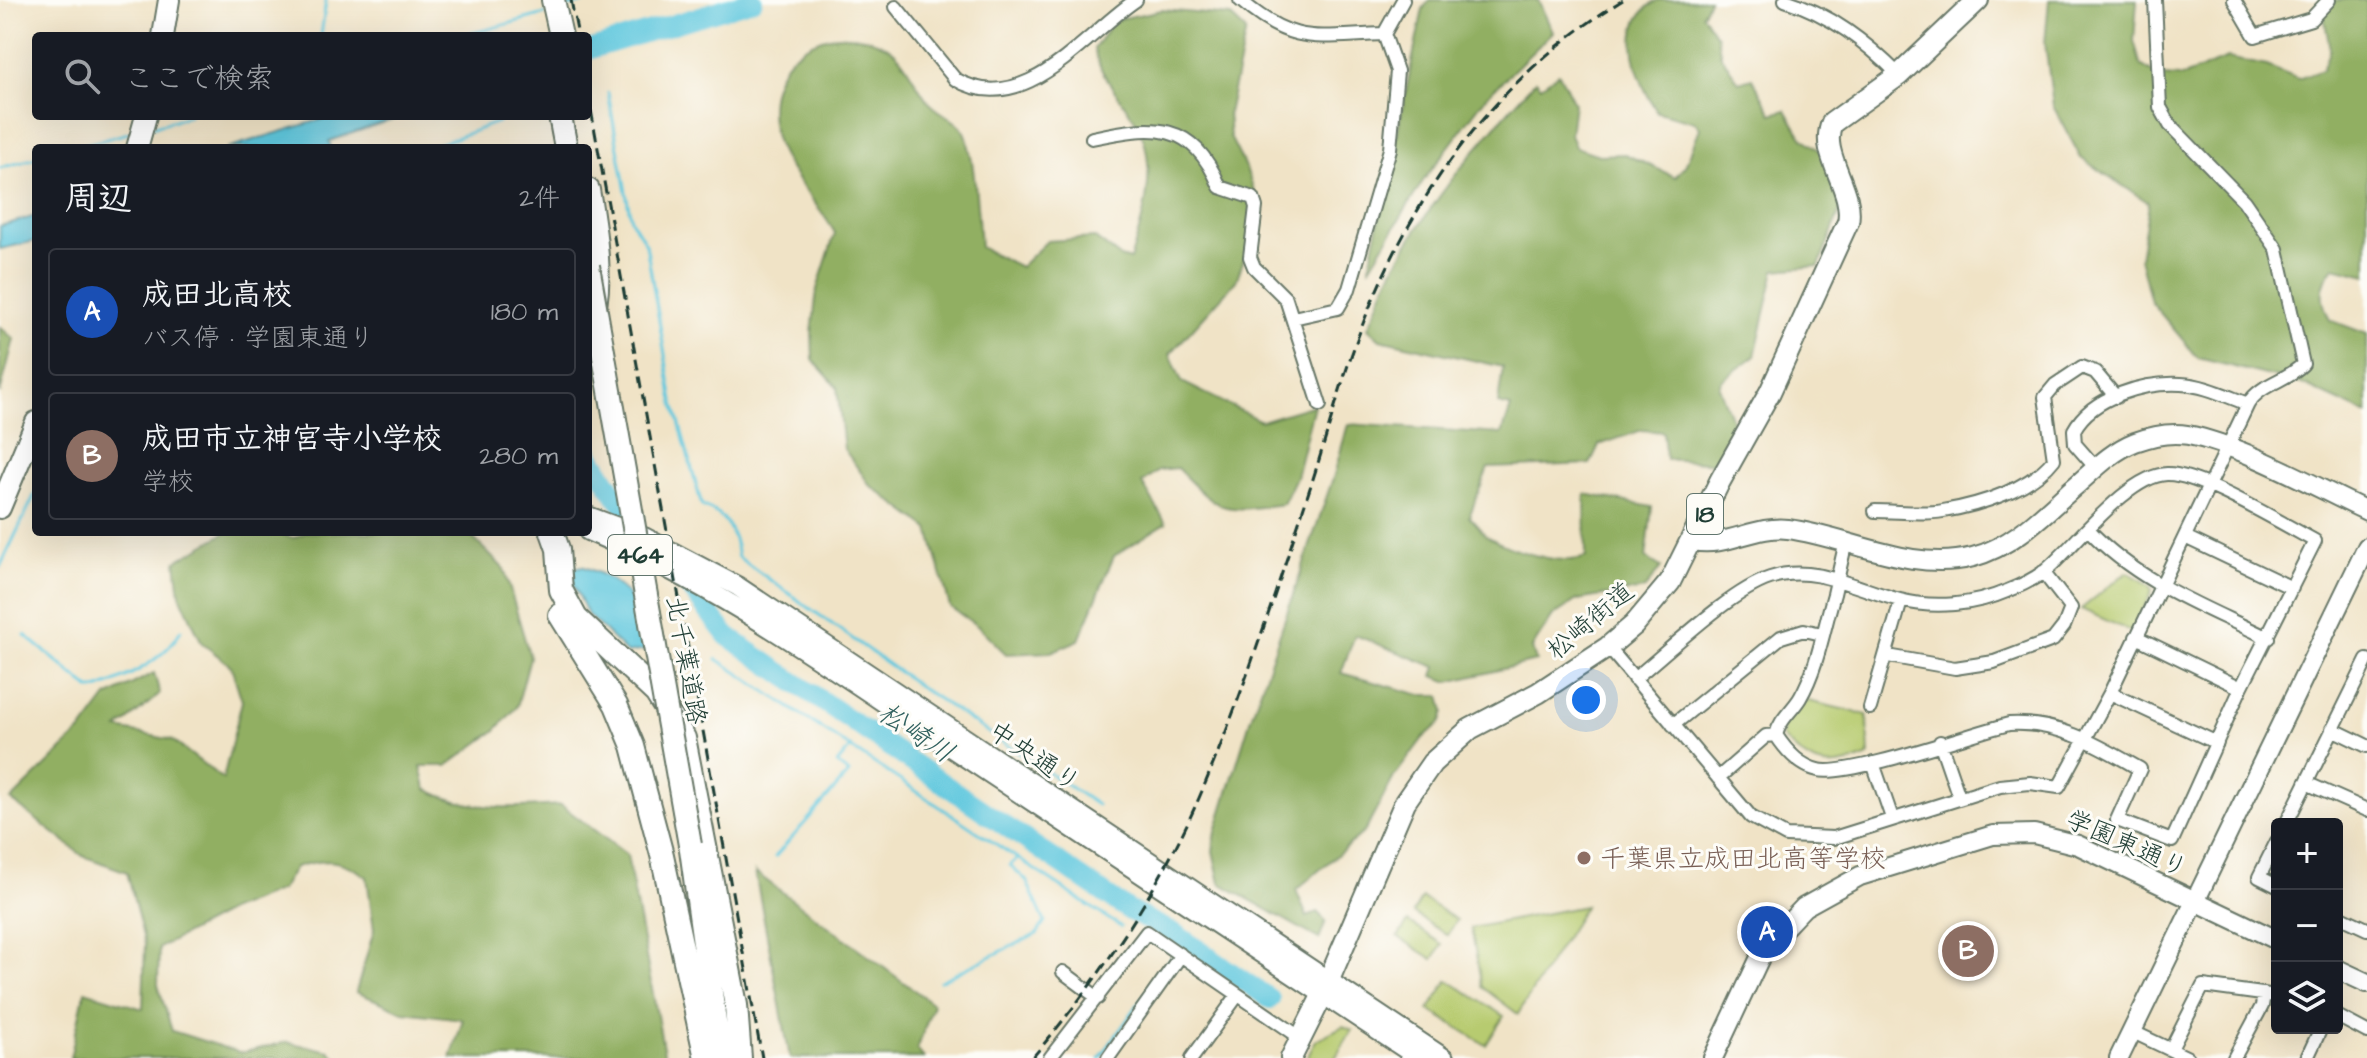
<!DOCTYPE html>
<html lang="ja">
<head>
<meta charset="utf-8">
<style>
  body { margin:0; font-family:"Architects Daughter","Klee One",sans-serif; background:#242831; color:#f1f3f6 }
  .controls { position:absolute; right:24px; bottom:24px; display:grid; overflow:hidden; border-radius:8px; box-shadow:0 8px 32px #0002 }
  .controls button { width:72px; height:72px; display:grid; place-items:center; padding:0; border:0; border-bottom:2px solid #363941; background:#171b24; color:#f1f3f6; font:40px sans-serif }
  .you { position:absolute; left:1586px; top:700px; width:28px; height:28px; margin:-20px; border:6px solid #fff; border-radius:50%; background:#1a73e8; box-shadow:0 0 0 12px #1a73e833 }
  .badge { display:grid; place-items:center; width:52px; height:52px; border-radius:50%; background:#1f6fb2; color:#fff; font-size:26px; font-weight:700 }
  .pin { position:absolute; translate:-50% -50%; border:4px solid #fff; box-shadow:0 2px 8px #0006 }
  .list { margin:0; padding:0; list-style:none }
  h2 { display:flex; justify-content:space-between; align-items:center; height:104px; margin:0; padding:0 32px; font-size:34px }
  h2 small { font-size:26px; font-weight:400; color:#9ea1a6 }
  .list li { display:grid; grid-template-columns:52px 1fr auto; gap:24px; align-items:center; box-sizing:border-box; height:128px; margin:0 16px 16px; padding:0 16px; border:2px solid #363941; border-radius:8px }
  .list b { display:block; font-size:30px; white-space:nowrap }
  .list p { margin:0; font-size:26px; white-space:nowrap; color:#9ea1a6 }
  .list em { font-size:26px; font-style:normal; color:#9ea1a6 }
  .icon { flex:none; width:44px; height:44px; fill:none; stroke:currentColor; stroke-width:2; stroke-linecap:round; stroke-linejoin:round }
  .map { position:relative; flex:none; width:2367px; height:1058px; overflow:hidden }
  .search { position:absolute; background:#171b24; box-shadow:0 8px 32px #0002; left:32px; top:32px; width:560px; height:88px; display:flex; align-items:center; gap:20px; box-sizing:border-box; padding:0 28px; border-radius:8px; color:#9ea1a6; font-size:30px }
  .panel { position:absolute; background:#171b24; box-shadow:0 8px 32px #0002; left:32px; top:144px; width:560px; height:392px; border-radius:8px }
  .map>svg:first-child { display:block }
  .green { fill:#b7cb6f; stroke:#6b8452; stroke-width:2 }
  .forest { fill:#91af62; stroke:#58764b; stroke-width:2 }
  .water { fill:#61c8de; stroke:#408289; stroke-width:2 }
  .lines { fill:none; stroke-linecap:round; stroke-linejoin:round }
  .stream { stroke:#61c8de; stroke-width:3 }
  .river { stroke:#61c8de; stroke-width:20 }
  .street-casing { stroke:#687767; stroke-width:16 }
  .secondary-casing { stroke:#687767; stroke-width:22 }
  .primary-casing { stroke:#687767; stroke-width:24 }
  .highway-casing { stroke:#687767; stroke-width:26 }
  .street { stroke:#fff; stroke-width:12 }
  .secondary { stroke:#fff; stroke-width:18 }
  .primary { stroke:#fff; stroke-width:20 }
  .highway { stroke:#fff; stroke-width:22 }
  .rail { stroke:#1f3d34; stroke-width:3; stroke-dasharray:12 6; stroke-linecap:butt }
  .highway-bridge-casing { stroke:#687767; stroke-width:26; stroke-linecap:butt }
  .highway-bridge { stroke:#fff; stroke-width:22 }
  .education-dot { fill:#8d6e63; stroke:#fdfcf7; stroke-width:3 }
  .labels { text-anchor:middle; stroke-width:6; stroke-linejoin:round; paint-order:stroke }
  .shield { fill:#fdfcf7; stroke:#62766e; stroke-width:2 }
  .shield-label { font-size:24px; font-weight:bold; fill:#1f3d34 }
  .street-label { font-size:26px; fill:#1f3d34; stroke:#fdfcf7 }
  .education-label { font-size:26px; fill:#785e54; stroke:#fdfcf7; text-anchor:start }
  .water-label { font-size:28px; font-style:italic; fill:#30605e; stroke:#fdfcf7 }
</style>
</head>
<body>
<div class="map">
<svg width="2367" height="1058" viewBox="0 0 2367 1058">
  <rect width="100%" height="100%" fill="#fdfcf7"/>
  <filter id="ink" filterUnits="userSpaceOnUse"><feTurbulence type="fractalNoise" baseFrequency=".0125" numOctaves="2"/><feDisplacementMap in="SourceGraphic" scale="16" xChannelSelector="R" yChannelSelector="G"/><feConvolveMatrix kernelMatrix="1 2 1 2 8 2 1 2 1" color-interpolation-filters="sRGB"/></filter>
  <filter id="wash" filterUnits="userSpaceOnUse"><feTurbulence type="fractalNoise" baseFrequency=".006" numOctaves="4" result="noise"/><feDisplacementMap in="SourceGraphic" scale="32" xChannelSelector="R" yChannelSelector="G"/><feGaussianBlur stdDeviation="1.8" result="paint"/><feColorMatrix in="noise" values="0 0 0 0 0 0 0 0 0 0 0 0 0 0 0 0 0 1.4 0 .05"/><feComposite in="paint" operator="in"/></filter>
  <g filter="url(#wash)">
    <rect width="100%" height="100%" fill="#f0e3c6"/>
    <path class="green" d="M2127,572L2150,585L2152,591L2132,632L2081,609Z
      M1804,700L1867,715L1869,756C1828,773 1812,768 1782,737L1783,727Z
      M1422,898L1457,920L1447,935L1413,913Z
      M1585,906L1518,1014L1482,987L1471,928Z
      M1408,922L1442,944L1433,959L1398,937Z
      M1448,980L1504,1016L1486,1045L1429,1010Z
      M1343,1026L1352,1030L1335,1058H1307L1316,1040Z"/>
    <path class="forest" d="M1429,0H1538L1553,32L1486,97L1423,181L1369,269L1423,9Z
      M1658,0H1709L1702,14L1717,37L1721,56L1739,82L1752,78L1772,114L1786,110L1802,137L1823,153L1841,208L1819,266L1775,270L1755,356L1721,381L1719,387L1737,433L1719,463L1666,459L1663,432L1642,430L1599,445L1590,464L1488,468L1469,517C1475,523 1481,531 1487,536C1509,550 1563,567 1586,557L1585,494L1652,507L1646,558L1661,567L1645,589L1577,600L1553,616L1532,648L1536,661L1449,682L1433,676L1436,667L1355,635L1341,673L1421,695H1440L1444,712L1441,722L1423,738L1394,777L1365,831L1296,890L1307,917L1317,912L1326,921L1319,939L1220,883L1213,851L1216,831L1249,724L1334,475L1348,424L1502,434L1511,407L1498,404L1503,367L1380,339L1368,328C1377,308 1384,286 1395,266C1433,197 1484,138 1536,80L1541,86L1559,73L1574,103L1570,135L1575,147L1599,155L1625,154L1675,177L1685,166L1700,128L1695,122L1657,112C1637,79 1615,23 1658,0Z
      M2049,0H2137L2134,41L2141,65L2158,76L2181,77L2228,58L2267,66L2298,79L2322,70L2330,49L2321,0H2367V275L2334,267C2319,285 2320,300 2330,320L2367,334V414L2302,384L2198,358L2151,302L2140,258L2149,203L2081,158L2053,106L2045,43Z
      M1162,10L1230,16L1246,31L1228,113L1230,137L1247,171L1261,212L1236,281L1170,354L1182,382L1261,421L1314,405L1296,477L1283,504C1221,512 1222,514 1177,468L1159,470L1142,483L1166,523L1114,556L1079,640L1051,652L1006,654L980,628L950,607L929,529L870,485L844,449L837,387L813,360L812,333L817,289L835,233C816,199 780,167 773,129C759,57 826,14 888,47C904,56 916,86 928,101C937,112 952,117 961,127C975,144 978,222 980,247L1020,267L1047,241L1095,238L1120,257L1130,260C1145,215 1162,157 1131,114C1116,92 1101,76 1094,49L1114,20Z
      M0,327L14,339L0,394Z
      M227,532H271L294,538L307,532H467L504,569L530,657L517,707L495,731L447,766H421L426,789C470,812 512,808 561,805L627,855L665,1058H451L463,1019L404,1012L356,992L374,930L367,877C341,858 325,858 295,867L281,890L229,911L159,948L158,985L172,1031L241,1053L286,1042L330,1051L336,1058H70L85,991L143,1009L145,944L127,872L83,856L11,800L83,729L107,697L154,673L160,694L118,729L172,740L223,779L242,701L231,666L202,643L180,595L176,561Z
      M755,872L933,1004L917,1050L924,1058H790Z"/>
    <path class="water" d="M333,116H403L329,141L331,148H227Z
      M36,216V241L0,249V226Z
      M582,566C629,583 638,602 646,650L627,653L588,615L570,577L573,568Z"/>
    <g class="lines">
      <path class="stream" d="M564,8L595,0
        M321,36L326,0
        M462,36L545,14
        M608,93L631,220L646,244L672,396L702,506C727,514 734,532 738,557L920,687L1097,805
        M151,127L189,116
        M72,148L132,132
        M428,148L498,122
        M0,168L36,158
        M0,567L36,492
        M25,635L90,689H97C127,678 166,659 181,630
        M717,659L1121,927
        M775,857L849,773L837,764L851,747
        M940,981L1037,934L1045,922L1026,880L1010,865L1018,858
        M1100,1058L1171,958"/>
      <path class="river" d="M588,50L753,0
        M588,451L617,498L635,518
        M677,571L727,636L1130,911L1176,934L1270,999"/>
    </g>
  </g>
  <g filter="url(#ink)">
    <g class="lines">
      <g class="street-casing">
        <path id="street" d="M1240,0C1294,47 1317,36 1384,34
          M1785,0C1830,14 1866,42 1899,75
          M2234,0L2255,36L2311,19L2329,0
          M896,7L955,79C1024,120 1085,34 1136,0
          M1384,34L1403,0
          M1092,138C1154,125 1192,120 1220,187L1253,198L1256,207L1250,257L1254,267L1286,299L1320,405
          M1293,318L1338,308L1349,289L1390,149L1397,71L1384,34
          M2096,468L2075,444L2074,430C2092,396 2146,382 2181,384C2204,385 2226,396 2248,404
          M1875,511C1897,511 1922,515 1943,511C1980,505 2031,489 2054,459L2045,397L2055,385L2082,367L2095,372L2116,397
          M2089,530C2137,582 2205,607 2268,638
          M2185,537L2292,588
          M2136,637L2241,688
          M1608,647L1751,817L1786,836L1834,838L2000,786L2030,783L2059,787L2110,693L2248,404C2261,383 2287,381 2303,364L2277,249L2244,201L2170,125L2160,107L2155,0
          M1888,656L1955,668L1994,662L2053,640L2064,626L2071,608L2043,572
          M1634,679C1669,651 1730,591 1770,578C1813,563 1859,590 1900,600C1934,609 1975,605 2007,591C2020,586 2034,579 2045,571C2075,546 2128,475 2167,474C2199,473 2283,524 2315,541L2241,688L2172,841L2117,820L2140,769C2098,745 2059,721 2009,724C1973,733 1846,778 1818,770C1800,766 1785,749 1776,735C1780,719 1792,711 1800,698C1818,667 1824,627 1834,594L1846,541
          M2110,693L2217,743
          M1870,708L1901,601
          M1673,725L1781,637L1804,630L1822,634
          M2332,729L2367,746
          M1940,742L1959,797
          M1873,763L1892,818
          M1718,778L1766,736L1776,735
          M2306,783L2367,810
          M2286,824L2367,660
          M2277,841L2259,877L2277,886
          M2337,915L2367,929
          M1063,972L1098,998
          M2337,1016L2367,1032
          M2131,1031L2188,1058
          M2171,1049L2203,986L2277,996
          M1050,1058L1147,932L1301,1038
          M1108,1058L1181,955
          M1192,1058L1237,996
          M2234,1058L2262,1006L2264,994
          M2307,1058L2321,1028"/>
      </g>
      <g class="secondary-casing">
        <path id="secondary" d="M588,516L644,537L737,586L1444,1058
          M588,531C723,588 834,670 956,751C1110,854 1265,955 1419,1058
          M1693,541C1726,548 1755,525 1788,529C1849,537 1911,573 1973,557C2012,547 2043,515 2072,489C2092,472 2110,452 2135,442C2151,436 2171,432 2188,435C2244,446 2315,487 2367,511
          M2337,969L2367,983
          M1713,1058L1764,949L1804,907L1860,876L1993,835L2034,834L2078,845L2277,940
          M2119,1058L2367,547"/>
      </g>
      <g class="primary-casing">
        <path id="primary" d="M163,36L169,0
          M137,148L146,116
          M0,508L36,422
          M1291,1058L1322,996L1405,802L1432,763L1470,729L1538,693L1608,647L1634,625L1670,582L1720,481L1770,392L1848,222C1855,189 1818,154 1832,123L1899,75L1978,0"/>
      </g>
      <g class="highway-casing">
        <path id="highway" d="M553,0L561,36
          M560,116L566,148
          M588,190C597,242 604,287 588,338
          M552,532L558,549L561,590L576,618L656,693L684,738L736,1005L740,1058
          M560,615L616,705L633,746L662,855L706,1058
          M691,849L720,1058"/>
      </g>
      <use href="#street" class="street"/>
      <use href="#secondary" class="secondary"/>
      <use href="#primary" class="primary"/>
      <use href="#highway" class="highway"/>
      <path class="rail" d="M571,0L578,36
        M588,93L762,1058
        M1032,1058C1099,980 1157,893 1199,798C1242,698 1276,591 1310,488C1327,437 1340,384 1359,334C1411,195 1495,78 1623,0"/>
      <g class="highway-bridge-casing">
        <path id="highway-bridge" d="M588,266L690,845"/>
      </g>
      <use href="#highway-bridge" class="highway-bridge"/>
    </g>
  </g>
  <circle class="education-dot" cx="1584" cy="858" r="8"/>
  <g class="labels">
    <g class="shield">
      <rect x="1687" y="494" width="36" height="40" rx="6"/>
      <rect x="608" y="535" width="64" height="40" rx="6"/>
    </g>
    <g class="shield-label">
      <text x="1705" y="522">18</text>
      <text x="640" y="563">464</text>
    </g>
    <g class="street-label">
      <text transform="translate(1590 620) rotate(-40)" y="9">松崎街道</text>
      <text transform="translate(687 660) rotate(80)" y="9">北千葉道路</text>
      <text transform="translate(1035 756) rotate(34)" y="9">中央通り</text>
      <text transform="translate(2127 843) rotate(24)" y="9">学園東通り</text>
    </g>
    <g class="education-label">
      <text x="1600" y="867">千葉県立成田北高等学校</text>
    </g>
    <g class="water-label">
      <text transform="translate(917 732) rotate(34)" y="10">松崎川</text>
    </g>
  </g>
</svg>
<div class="controls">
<button>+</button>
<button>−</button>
<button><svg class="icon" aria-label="layers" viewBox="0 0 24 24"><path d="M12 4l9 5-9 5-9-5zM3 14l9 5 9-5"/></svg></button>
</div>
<div class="you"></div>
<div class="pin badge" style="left:1767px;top:932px;background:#1a4fb4">A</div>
<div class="pin badge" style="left:1968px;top:951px;background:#8d6e63">B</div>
<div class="search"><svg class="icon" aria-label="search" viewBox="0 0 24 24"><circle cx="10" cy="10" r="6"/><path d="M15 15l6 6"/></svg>ここで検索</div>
<section class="panel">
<h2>周辺<small>2件</small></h2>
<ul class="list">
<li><span class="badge" style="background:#1a4fb4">A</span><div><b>成田北高校</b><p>バス停 · 学園東通り</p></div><em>180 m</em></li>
<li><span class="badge" style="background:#8d6e63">B</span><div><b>成田市立神宮寺小学校</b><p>学校</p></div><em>280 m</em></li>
</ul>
</section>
</div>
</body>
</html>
